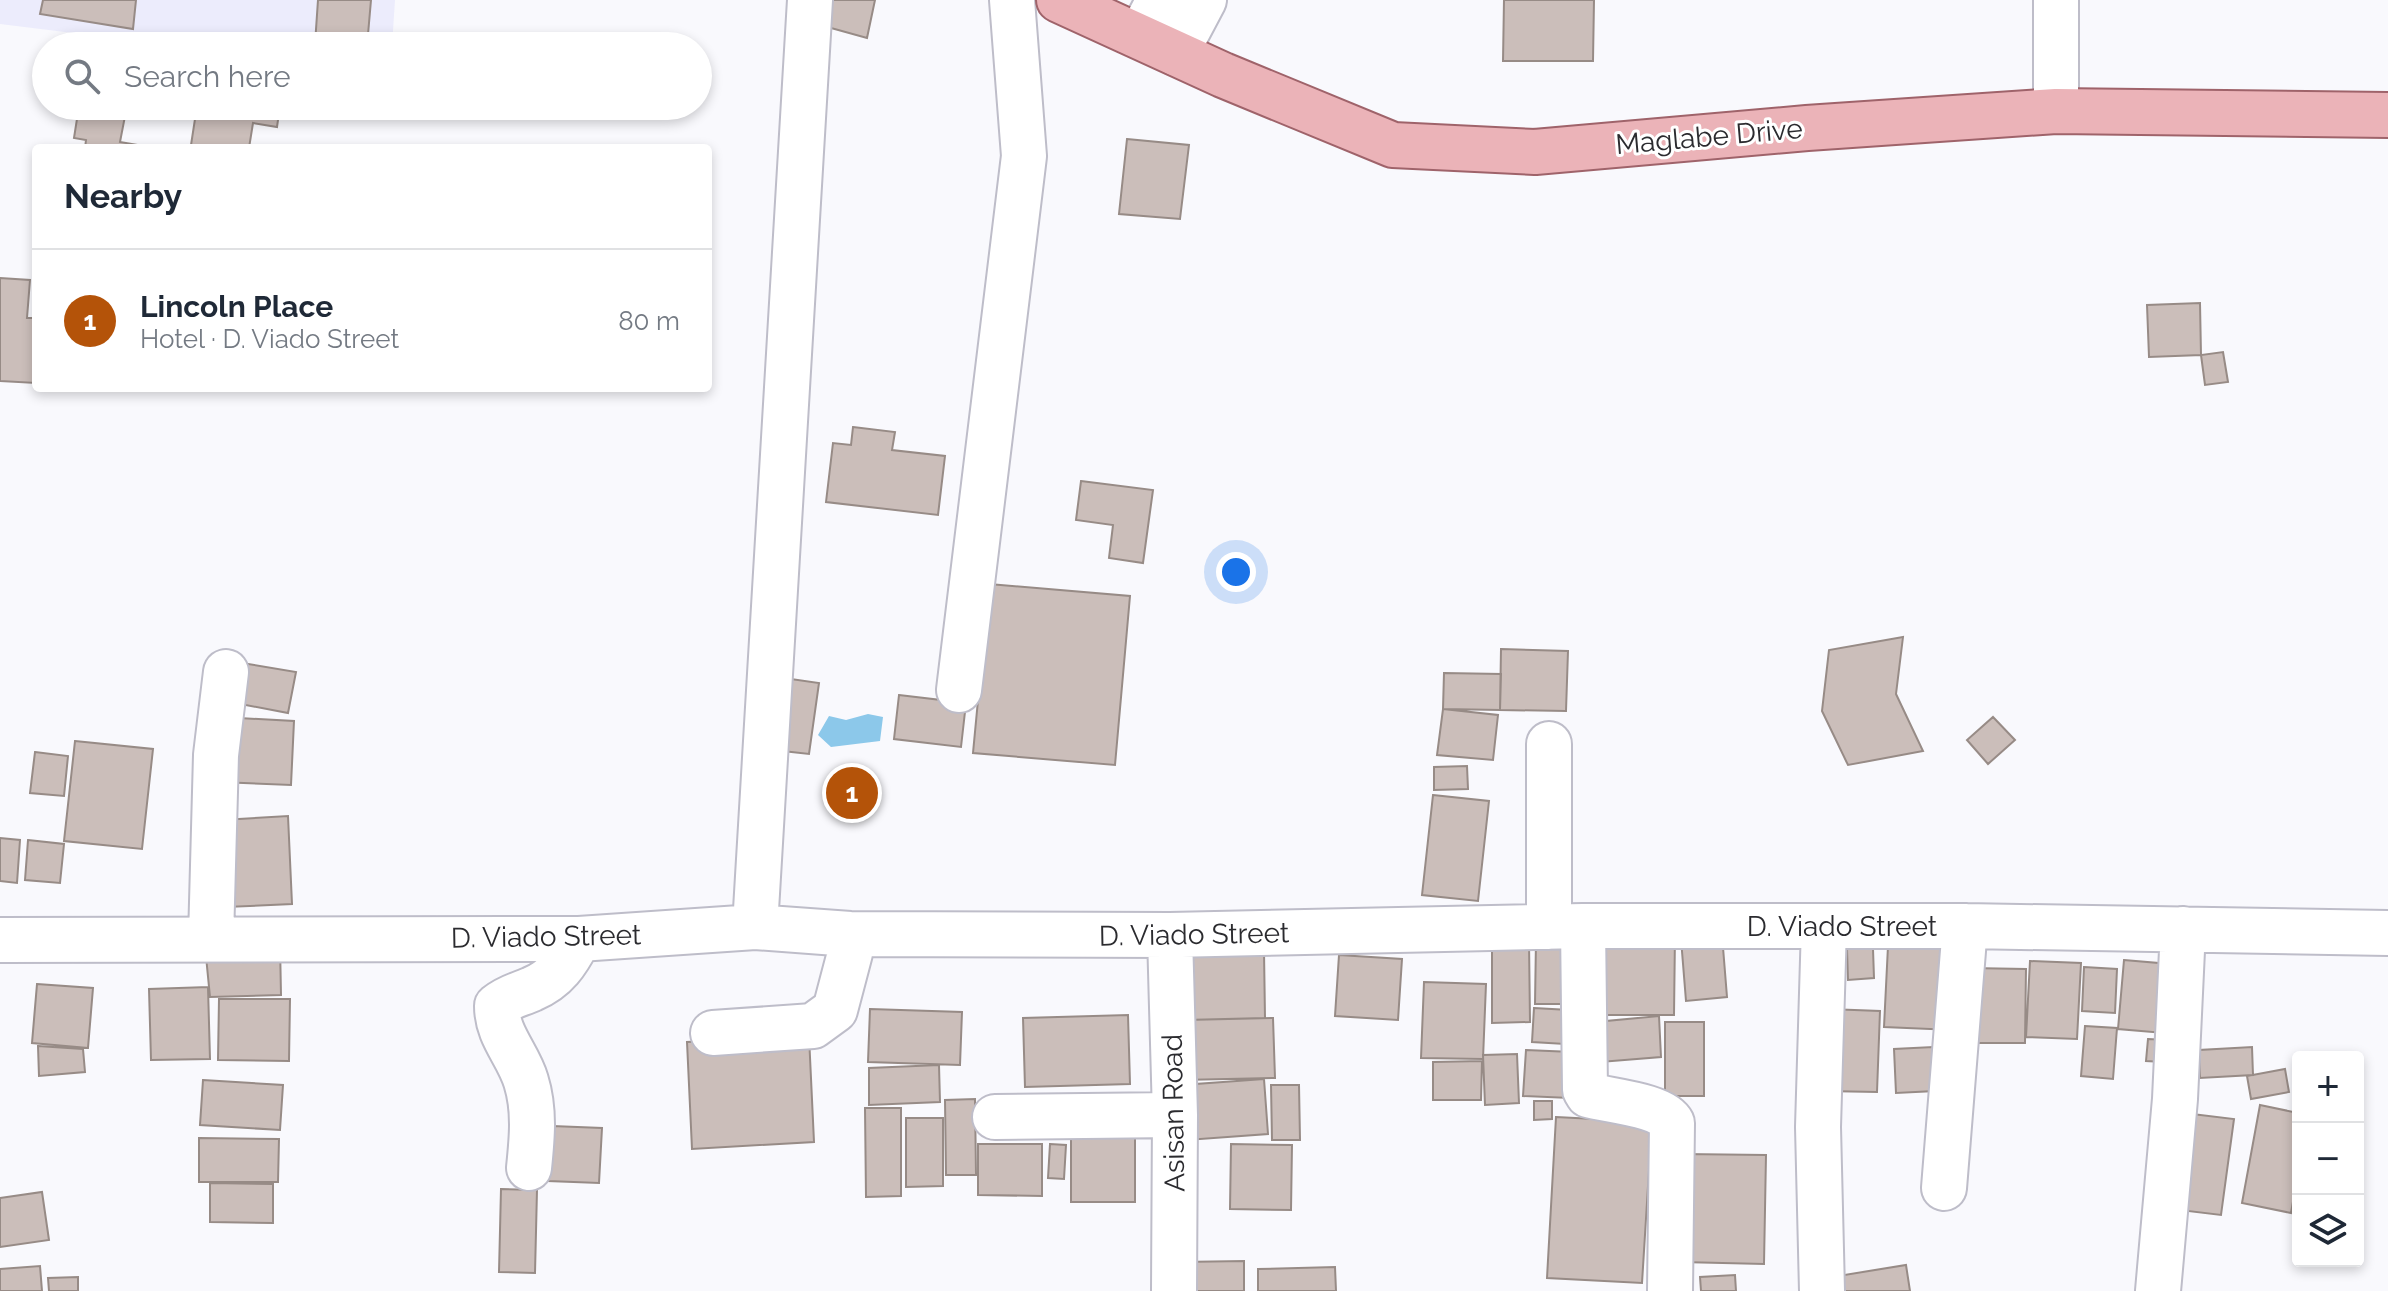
<!DOCTYPE html>
<html lang="en">
<head>
<meta charset="utf-8">
<style>
  body { margin:0; font-family:Raleway,sans-serif; background:#f2f2f3; color:#1f2937 }
  .controls { position:absolute; right:24px; bottom:24px; display:grid; overflow:hidden; border-radius:8px; box-shadow:0 4px 12px #0003 }
  .controls button { width:72px; height:72px; display:grid; place-items:center; padding:0; border:0; border-bottom:2px solid #e0e1e3; background:#fff; color:#1f2937; font:40px sans-serif }
  .you { position:absolute; left:1236px; top:572px; width:28px; height:28px; margin:-20px; border:6px solid #fff; border-radius:50%; background:#1a73e8; box-shadow:0 0 0 12px #1a73e833 }
  .badge { display:grid; place-items:center; width:52px; height:52px; border-radius:50%; background:#b45309; color:#fff; font-size:26px; font-weight:700 }
  .pin { position:absolute; translate:-50% -50%; border:4px solid #fff; box-shadow:0 2px 8px #0006 }
  .list { margin:0; padding:0; list-style:none }
  h2 { display:flex; justify-content:space-between; align-items:center; height:104px; margin:0; padding:0 32px; font-size:34px }
  h2 small { font-size:26px; font-weight:400; color:#747a83 }
  .list li { display:grid; grid-template-columns:52px 1fr auto; gap:24px; align-items:center; box-sizing:border-box; height:144px; padding:0 32px; border-top:2px solid #e0e1e3 }
  .list b { display:block; font-size:30px; white-space:nowrap }
  .list p { margin:0; font-size:26px; white-space:nowrap; color:#747a83 }
  .list em { font-size:26px; font-style:normal; color:#747a83 }
  .icon { flex:none; width:44px; height:44px; fill:none; stroke:currentColor; stroke-width:2; stroke-linecap:round; stroke-linejoin:round }
  .map { position:relative; flex:none; width:2388px; height:1291px; overflow:hidden }
  .search { position:absolute; background:#fff; box-shadow:0 4px 12px #0003; left:32px; top:32px; width:680px; height:88px; display:flex; align-items:center; gap:20px; box-sizing:border-box; padding:0 28px; border-radius:44px; color:#747a83; font-size:30px }
  .panel { position:absolute; background:#fff; box-shadow:0 4px 12px #0003; left:32px; top:144px; width:680px; height:248px; border-radius:8px }
  .map>svg:first-child { display:block }
  .built { fill:#ececfc }
  .water { fill:#8cc8ea }
  .building { fill:#cbbeba; stroke:#978b86; stroke-width:2 }
  .lines { fill:none; stroke-linecap:round; stroke-linejoin:round }
  .minor-casing { stroke:#bebdc9; stroke-width:48 }
  .major-casing { stroke:#9f636a; stroke-width:48 }
  .minor { stroke:#fff; stroke-width:44 }
  .major { stroke:#ebb3b8; stroke-width:44 }
  .labels { text-anchor:middle; stroke-width:6; stroke-linejoin:round; paint-order:stroke }
  .street-label { font-size:28px; fill:#2b2b2f; stroke:#fff }
</style>
</head>
<body>
<div class="map">
<svg width="2388" height="1291" viewBox="0 0 2388 1291">
  <rect width="100%" height="100%" fill="#f9f9fd"/>
  <path class="built" d="M0,0H395L392,46H178L0,24Z"/>
  <path class="water" d="M868,714L883,717L880,741L831,747L818,735L829,716L846,720Z"/>
  <path class="building" d="M43,0H136L133,29L40,14Z
    M318,0H371L367,46L315,44Z
    M816,0H875L867,38L813,23Z
    M1504,0H1594L1593,61H1503Z
    M79,106L126,111L120,142L155,148H85L86,140L74,138Z
    M197,106H280L277,127L253,123L249,148L191,145Z
    M1127,139L1189,145L1180,219L1119,214Z
    M0,278L30,280L27,318H36V383L0,381Z
    M2200,303L2201,355L2149,357L2147,305Z
    M2223,352L2228,382L2205,385L2201,355Z
    M853,427L895,432L892,450L945,456L938,515L826,502L833,443L851,445Z
    M1081,481L1153,490L1143,563L1109,558L1113,525L1076,520Z
    M989,584L1130,596L1115,765L973,753Z
    M1903,637L1896,694L1923,751L1848,765L1822,711L1829,650Z
    M1501,649L1568,651L1566,711L1500,710Z
    M242,663L296,672L288,713L235,703Z
    M1444,673L1501,674L1500,710L1443,709Z
    M784,678L819,683L809,754L774,750Z
    M899,695L966,703L961,747L894,739Z
    M1443,709L1498,715L1493,760L1437,755Z
    M222,717L294,721L291,785L219,782Z
    M1993,717L2015,740L1988,764L1967,740Z
    M75,741L153,749L142,849L64,841Z
    M35,752L68,756L64,796L30,793Z
    M1467,766L1468,789L1434,790V767Z
    M1433,795L1489,801L1478,901L1422,895Z
    M288,816L292,904L226,907L222,820Z
    M0,838L20,840L17,883L0,881Z
    M28,840L64,844L60,883L25,880Z
    M1589,933L1675,934L1674,1015H1588Z
    M1722,935L1727,997L1686,1001L1681,939Z
    M1529,940L1530,1022L1492,1023V941Z
    M1536,940L1568,941L1566,1004H1535Z
    M280,944L281,995L210,997L205,946Z
    M1888,946L1957,949L1953,1030L1884,1027Z
    M1847,949H1873L1874,978L1848,980Z
    M1264,951L1265,1018L1185,1020L1184,953Z
    M1339,955L1402,959L1398,1020L1335,1016Z
    M2124,960L2170,964L2164,1033L2118,1029Z
    M2030,961L2081,963L2077,1039L2026,1037Z
    M2084,967L2117,969L2115,1013L2082,1011Z
    M1970,968L2026,969L2025,1043H1969Z
    M1424,982L1486,984L1483,1059L1421,1058Z
    M37,984L93,988L88,1048L32,1043Z
    M208,987L210,1059L151,1060L149,989Z
    M219,999H290L289,1061L218,1060Z
    M1534,1008L1569,1010L1565,1044L1532,1042Z
    M870,1009L962,1012L960,1065L868,1062Z
    M1828,1009L1880,1011L1877,1092L1825,1091Z
    M1128,1015L1130,1084L1025,1087L1023,1018Z
    M1659,1016L1661,1057L1588,1063L1585,1023Z
    M1273,1018L1275,1078L1182,1080L1185,1020Z
    M1665,1022H1704V1096H1665Z
    M2085,1026L2117,1028L2113,1079L2081,1076Z
    M809,1036L814,1142L692,1149L687,1042Z
    M2148,1039L2165,1040L2163,1062L2146,1061Z
    M38,1046L83,1049L85,1072L39,1076Z
    M1933,1047L1935,1091L1896,1093L1894,1049Z
    M2252,1047L2253,1075L2200,1078L2199,1050Z
    M1526,1050L1572,1052L1570,1098L1523,1096Z
    M1517,1054L1519,1103L1485,1105L1483,1055Z
    M1482,1061L1481,1100H1433V1062Z
    M939,1065L940,1102L869,1105V1068Z
    M2285,1069L2289,1092L2251,1099L2247,1076Z
    M1264,1079L1268,1134L1187,1140L1182,1085Z
    M203,1080L283,1085L280,1130L200,1125Z
    M1271,1085H1299L1300,1140H1272Z
    M975,1099L976,1175H946L945,1100Z
    M1534,1101H1552V1119L1534,1120Z
    M2260,1105L2298,1113V1173L2291,1213L2242,1203Z
    M865,1108H901V1196L866,1197Z
    M2184,1113L2234,1119L2221,1215L2171,1209Z
    M1556,1117L1652,1122L1642,1283L1547,1278Z
    M906,1118H943V1186L906,1187Z
    M552,1126L602,1128L599,1183L548,1181Z
    M1071,1128H1135V1202H1071Z
    M199,1138L279,1139L278,1182H199Z
    M978,1144H1042V1196L978,1195Z
    M1050,1144L1066,1145L1064,1179L1048,1178Z
    M1231,1144L1292,1145L1291,1210L1230,1209Z
    M1683,1154L1766,1155L1764,1264L1681,1262Z
    M210,1183L273,1184V1223L210,1222Z
    M501,1189L537,1190L535,1273L499,1272Z
    M42,1192L49,1240L0,1247V1198Z
    M1244,1261V1291H1180V1262Z
    M1906,1265L1910,1291H1840L1838,1276Z
    M40,1266L42,1291H0V1269Z
    M1335,1267L1336,1291H1258V1269Z
    M1735,1275L1736,1291H1701L1700,1277Z
    M78,1277V1291H49L48,1278Z"/>
  <g class="lines">
    <g class="minor-casing">
      <path id="minor" d="M2056,0V111
        M1140,36L1159,0
        M1176,53L1204,0
        M959,690L1024,156L1012,0
        M1583,926L1585,1090L1588,1095C1609,1101 1663,1105 1672,1123L1670,1291
        M755,927L810,0
        M1549,927V744
        M1170,935L1175,1115L1174,1291
        M211,939L216,755L226,672
        M0,940L579,939L755,927L850,934L1170,935L1583,926H1965L2388,933
        M713,1033L813,1026L835,1010L850,953V934
        M995,1117L1175,1115
        M529,1168C532,1139 535,1110 526,1081C518,1054 497,1036 497,1006C509,996 519,995 532,989C556,979 567,962 579,939
        M1944,1188L1965,926
        M1822,1291L1818,1127L1824,926
        M2158,1291L2175,1099L2183,929"/>
    </g>
    <g class="major-casing">
      <path id="major" d="M1059,0L1223,75L1393,145L1535,152L1807,128L2056,111L2388,115"/>
    </g>
    <use href="#minor" class="minor"/>
    <use href="#major" class="major"/>
  </g>
  <g class="labels">
    <g class="street-label">
      <text transform="translate(1709 136) rotate(-5)" y="10">Maglabe Drive</text>
      <text x="1842" y="936">D. Viado Street</text>
      <text transform="translate(1194 934) rotate(-1)" y="10">D. Viado Street</text>
      <text transform="translate(546 936) rotate(-1)" y="10">D. Viado Street</text>
      <text transform="translate(1173 1113) rotate(-91)" y="10">Asisan Road</text>
    </g>
  </g>
</svg>
<div class="controls">
<button>+</button>
<button>−</button>
<button><svg class="icon" aria-label="layers" viewBox="0 0 24 24"><path d="M12 4l9 5-9 5-9-5zM3 14l9 5 9-5"/></svg></button>
</div>
<div class="you"></div>
<div class="pin badge" style="left:852px;top:793px">1</div>
<div class="search"><svg class="icon" aria-label="search" viewBox="0 0 24 24"><circle cx="10" cy="10" r="6"/><path d="M15 15l6 6"/></svg>Search here</div>
<section class="panel">
<h2>Nearby<small></small></h2>
<ul class="list">
<li><span class="badge">1</span><div><b>Lincoln Place</b><p>Hotel · D. Viado Street</p></div><em>80 m</em></li>
</ul>
</section>
</div>
</body>
</html>
